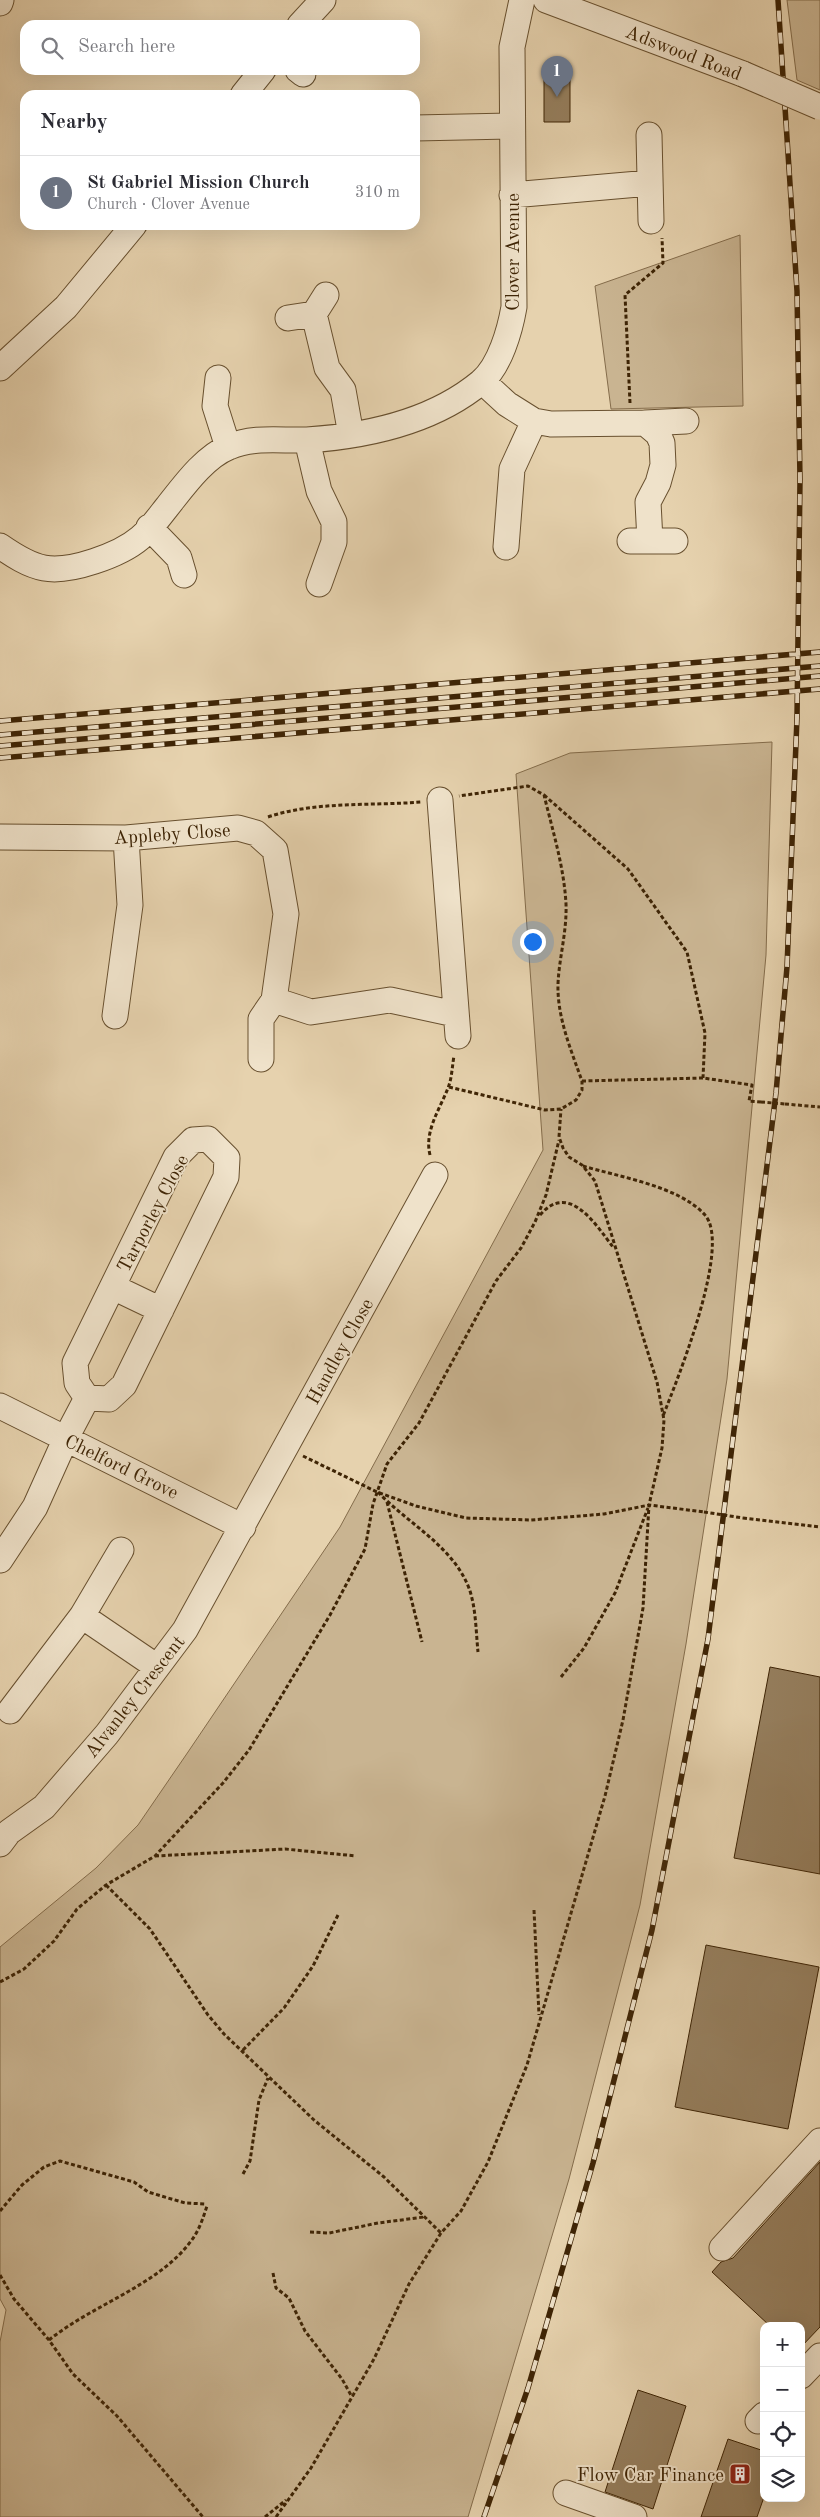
<!DOCTYPE html>
<html lang="en">
<head>
<meta charset="utf-8">
<style>
  body { margin:0; font-family:"Old Standard TT",serif; background:#f7f7f7; color:#2b2b33 }
  .controls { position:absolute; right:15px; bottom:15px; display:grid; overflow:hidden; border-radius:10px; box-shadow:0 5px 20px #0002 }
  .controls button { width:45px; height:45px; display:grid; place-items:center; padding:0; border:0; border-bottom:1px solid #e1e1e2; background:#fff; color:#2b2b33; font:25px sans-serif }
  .you { position:absolute; left:532px; top:941px; width:18px; height:18px; margin:-12px; border:4px solid #fff; border-radius:50%; background:#1a73e8; box-shadow:0 0 0 8px #1a73e833 }
  .badge { display:grid; place-items:center; width:32px; height:32px; border-radius:50%; background:#8f2418; color:#fff; font-size:16px; font-weight:700 }
  .pin { position:absolute; translate:-50% -41px; filter:drop-shadow(0 1px 2px #0008) }
  .pin::after { content:''; position:absolute; top:26px; width:18px; height:15px; background:inherit; clip-path:polygon(0 0,100% 0,50% 100%) }
  .list { margin:0; padding:0; list-style:none }
  h2 { display:flex; justify-content:space-between; align-items:center; height:65px; margin:0; padding:0 20px; font-size:21px }
  h2 small { font-size:16px; font-weight:400; color:#7c7c81 }
  .list li { display:grid; grid-template-columns:32px 1fr auto; gap:15px; align-items:center; box-sizing:border-box; height:75px; padding:0 20px; border-top:1px solid #e1e1e2 }
  .list b { display:block; font-size:19px; white-space:nowrap }
  .list p { margin:0; font-size:16px; white-space:nowrap; color:#7c7c81 }
  .list em { font-size:16px; font-style:normal; color:#7c7c81 }
  .icon { flex:none; width:28px; height:28px; fill:none; stroke:currentColor; stroke-width:2; stroke-linecap:round; stroke-linejoin:round }
  .map { position:relative; flex:none; width:820px; height:2517px; overflow:hidden }
  .search { position:absolute; background:#fff; box-shadow:0 5px 20px #0002; left:20px; top:20px; width:400px; height:55px; display:flex; align-items:center; gap:12px; box-sizing:border-box; padding:0 18px; border-radius:15px; color:#7c7c81; font-size:19px }
  .panel { position:absolute; background:#fff; box-shadow:0 5px 20px #0002; left:20px; top:90px; width:400px; height:140px; border-radius:15px }
  .map>svg:first-child { display:block }
  .green { fill:#c9b491; stroke:#846c4b }
  .building { fill:#957e5d; stroke:#3e2405 }
  .lines { fill:none; stroke-linecap:round; stroke-linejoin:round }
  .minor-casing { stroke:#68502f; stroke-width:27 }
  .path { stroke:#3e2405; stroke-width:3; stroke-dasharray:4 2.5; stroke-linecap:butt }
  .minor { stroke:#efe2ca; stroke-width:25 }
  .rail-casing { stroke:#3e2405; stroke-width:5.5 }
  .rail { stroke:#efe2ca; stroke-width:4; stroke-dasharray:11; stroke-linecap:butt }
  .minor-bridge-casing { stroke:#68502f; stroke-width:27; stroke-linecap:butt }
  .path-bridge { stroke:#3e2405; stroke-width:3; stroke-dasharray:4 2.5; stroke-linecap:butt }
  .minor-bridge { stroke:#efe2ca; stroke-width:25 }
  .labels { text-anchor:middle; stroke-width:4; stroke-linejoin:round; paint-order:stroke }
  .street-label { font-size:19px; fill:#3e2405; stroke:#efe2ca }
  .poi-label { font-size:19px; fill:#3e2405; stroke:#efe2ca; text-anchor:end }
</style>
</head>
<body>
<div class="map">
<svg width="820" height="2517" viewBox="0 0 820 2517">
  <rect width="100%" height="100%" fill="#e6d2ae"/>
  <filter id="stains"><feTurbulence type="fractalNoise" baseFrequency=".004" numOctaves="4"/><feColorMatrix values="0 0 0 0 .2 0 0 0 0 .09 0 0 0 0 .02 0 0 0 .5 -.17"/></filter>
  <radialGradient id="worn" r=".72"><stop offset=".6" stop-color="#630" stop-opacity="0"/><stop offset="1" stop-color="#630" stop-opacity=".3"/></radialGradient>
  <path class="green" d="M787,0H820V90L797,80Z
    M740,235L743,406L611,409L595,286Z
    M772,742L766,955L727,1379L686,1644L640,1905L569,2179L468,2517H0V2342L6,2310L0,2299V1947L96,1868L138,1825L188,1752L340,1527L543,1150L516,774L570,753Z"/>
  <path class="building" d="M544,71L570,72V122H544Z
    M770,1667L820,1677V1874L734,1858Z
    M706,1945L819,1967L788,2129L675,2107Z
    M820,2162V2327L801,2347V2326H770L712,2272L721,2262L733,2258Z
    M638,2390L686,2406L653,2509L605,2492Z
    M728,2439L764,2451V2497L757,2517H701Z"/>
  <g class="lines">
    <g class="minor-casing">
      <path id="minor" d="M546,0L743,74
        M0,3L1,0
        M300,25L323,0
        M298,70L303,74
        M243,95L263,70
        M415,128L512,126
        M649,135L651,221
        M512,195L650,183
        M314,314L327,368L343,390L351,435
        M288,318L314,314L326,295
        M0,368L66,307L134,225
        M218,378L215,406L228,447
        M482,381L507,404L534,421L551,424L645,423L658,434L662,443L663,465L658,483L648,502L650,541
        M645,423L686,421
        M307,440L319,491L334,522V542L319,584
        M149,527L179,558L184,575
        M630,541H675
        M0,546C13,555 28,565 44,568C70,573 120,555 140,538C150,530 159,517 167,507C183,487 204,457 229,447C254,436 281,441 307,440C367,436 434,421 481,382C500,366 510,330 514,307L512,47L522,0
        M506,547L512,469L534,421
        M440,800L458,1036
        M0,837L126,838L238,828L256,833L275,850L286,914L274,1000L311,1012L390,1000L455,1014
        M115,1016L130,905L126,838
        M261,1059V1019L274,1000
        M208,1139L227,1158L226,1177L124,1385L109,1399L87,1398L77,1383L75,1363L176,1157L193,1140Z
        M113,1287L161,1310
        M0,1406L243,1527
        M0,1560L35,1507L66,1438L87,1398
        M82,1616L157,1667
        M10,1711L82,1616L121,1550
        M0,1844L9,1832L44,1807L107,1734L185,1630L435,1175
        M722,2248L820,2141
        M801,2376L820,2356
        M758,2421L764,2415
        M566,2493L634,2517"/>
    </g>
    <path class="path" d="M630,403L625,295L663,263L662,238
      M544,795L628,869L687,952L705,1033L703,1078
      M268,817C315,801 371,806 421,802
      M582,1081L703,1078L752,1085L749,1101L761,1102
      M449,1087L545,1110L561,1109L576,1100L582,1090V1081C571,1050 557,1017 558,984C559,958 567,932 566,904C564,867 553,832 544,795L528,786L459,796
      M785,1104L820,1107
      M430,1155C424,1131 440,1109 448,1088C452,1078 452,1067 454,1056
      M583,1166C619,1177 679,1186 705,1215C732,1246 677,1380 663,1416
      M540,1215C569,1181 596,1225 613,1247
      M303,1456L377,1492L416,1506L466,1518L531,1520L604,1514L649,1505L704,1512
      M378,1492C408,1524 455,1547 470,1591C476,1610 476,1632 478,1652
      M387,1502L422,1642
      M743,1518L820,1527
      M561,1677L584,1648L615,1593L648,1508
      M155,1856L285,1849L356,1856
      M106,1885L150,1929L208,2015L224,2034L314,2120L384,2177L441,2233
      M534,1910L539,2015
      M0,1982L24,1969L54,1941L77,1909L106,1885L155,1856L223,1783L249,1750L330,1615L365,1549L373,1504L387,1464L419,1423L496,1281L521,1248L535,1222L546,1195L559,1140
      M243,2050L284,2008L313,1966L338,1915
      M243,2174L250,2161L259,2100L268,2078
      M0,2211L22,2185L44,2167L60,2161L134,2182L148,2192L185,2203L206,2204
      M310,2232L329,2233L378,2223L424,2217
      M273,2273L276,2288L289,2298L305,2331L342,2379L352,2397
      M0,2275L14,2299L49,2340L73,2374L117,2416L203,2517
      M49,2340C92,2305 159,2285 191,2241C199,2231 203,2218 207,2206
      M265,2517L286,2500
      M276,2517L311,2468L374,2359L409,2284L441,2233L461,2211L488,2162L527,2065L605,1796L623,1720L643,1608L649,1505L662,1448L664,1420L657,1382L595,1181L582,1165L569,1157L563,1148L559,1137L561,1109"/>
    <use href="#minor" class="minor"/>
    <g class="rail-casing">
      <path id="rail" d="M0,721L820,652
        M0,735L820,666
        M0,746L820,676
        M0,758L820,689
        M484,2517L528,2388L593,2163L652,1930L708,1639L776,1093L787,967L797,718L800,480L797,291L778,0"/>
    </g>
    <use href="#rail" class="rail"/>
    <g class="minor-bridge-casing">
      <path id="minor-bridge" d="M743,74L820,107"/>
    </g>
    <path class="path-bridge" d="M761,1102L785,1104
      M704,1512L743,1518"/>
    <use href="#minor-bridge" class="minor-bridge"/>
  </g>
  <defs>
    <g id="building-square" transform="scale(1.125)"><rect x="-9" y="-9" width="18" height="18" rx="4" fill="#8f2418" stroke="#efe2ca"/><path d="M-4-6H4V6H1V3H-1V6H-4ZM-2.5-4.3h1.7v1.8h-1.7ZM.8-4.3h1.7v1.8H.8ZM-2.5-1h1.7V.8h-1.7ZM.8-1h1.7V.8H.8Z" fill="#fff"/></g>
  </defs>
  <g fill-rule="evenodd">
    <use href="#building-square" x="740" y="2474"/>
  </g>
  <g class="labels">
    <g class="street-label">
      <text transform="translate(684 52) rotate(21)" y="7">Adswood Road</text>
      <text transform="translate(512 252) rotate(-90)" y="7">Clover Avenue</text>
      <text transform="translate(172 833) rotate(-4)" y="7">Appleby Close</text>
      <text transform="translate(152 1213) rotate(-62)" y="7">Tarporley Close</text>
      <text transform="translate(339 1351) rotate(-61)" y="7">Handley Close</text>
      <text transform="translate(122 1466) rotate(26)" y="7">Chelford Grove</text>
      <text transform="translate(134 1696) rotate(-52)" y="7">Alvanley Crescent</text>
    </g>
    <g class="poi-label">
      <text x="724" y="2481">Flow Car Finance</text>
    </g>
  </g>
  <rect width="100%" height="100%" filter="url(#stains)"/>
  <rect width="100%" height="100%" fill="url(#worn)"/>
</svg>
<div class="controls">
<button>+</button>
<button>−</button>
<button><svg class="icon" aria-label="locate" viewBox="0 0 24 24"><circle cx="12" cy="12" r="6"/><path d="M12 2v4M12 18v4M2 12h4M18 12h4"/></svg></button>
<button><svg class="icon" aria-label="layers" viewBox="0 0 24 24"><path d="M12 4l9 5-9 5-9-5zM3 14l9 5 9-5"/></svg></button>
</div>
<div class="you"></div>
<div class="pin badge" style="left:557px;top:97px;background:#6b7280">1</div>
<div class="search"><svg class="icon" aria-label="search" viewBox="0 0 24 24"><circle cx="10" cy="10" r="6"/><path d="M15 15l6 6"/></svg>Search here</div>
<section class="panel">
<h2>Nearby<small></small></h2>
<ul class="list">
<li><span class="badge" style="background:#6b7280">1</span><div><b>St Gabriel Mission Church</b><p>Church · Clover Avenue</p></div><em>310 m</em></li>
</ul>
</section>
</div>
</body>
</html>
